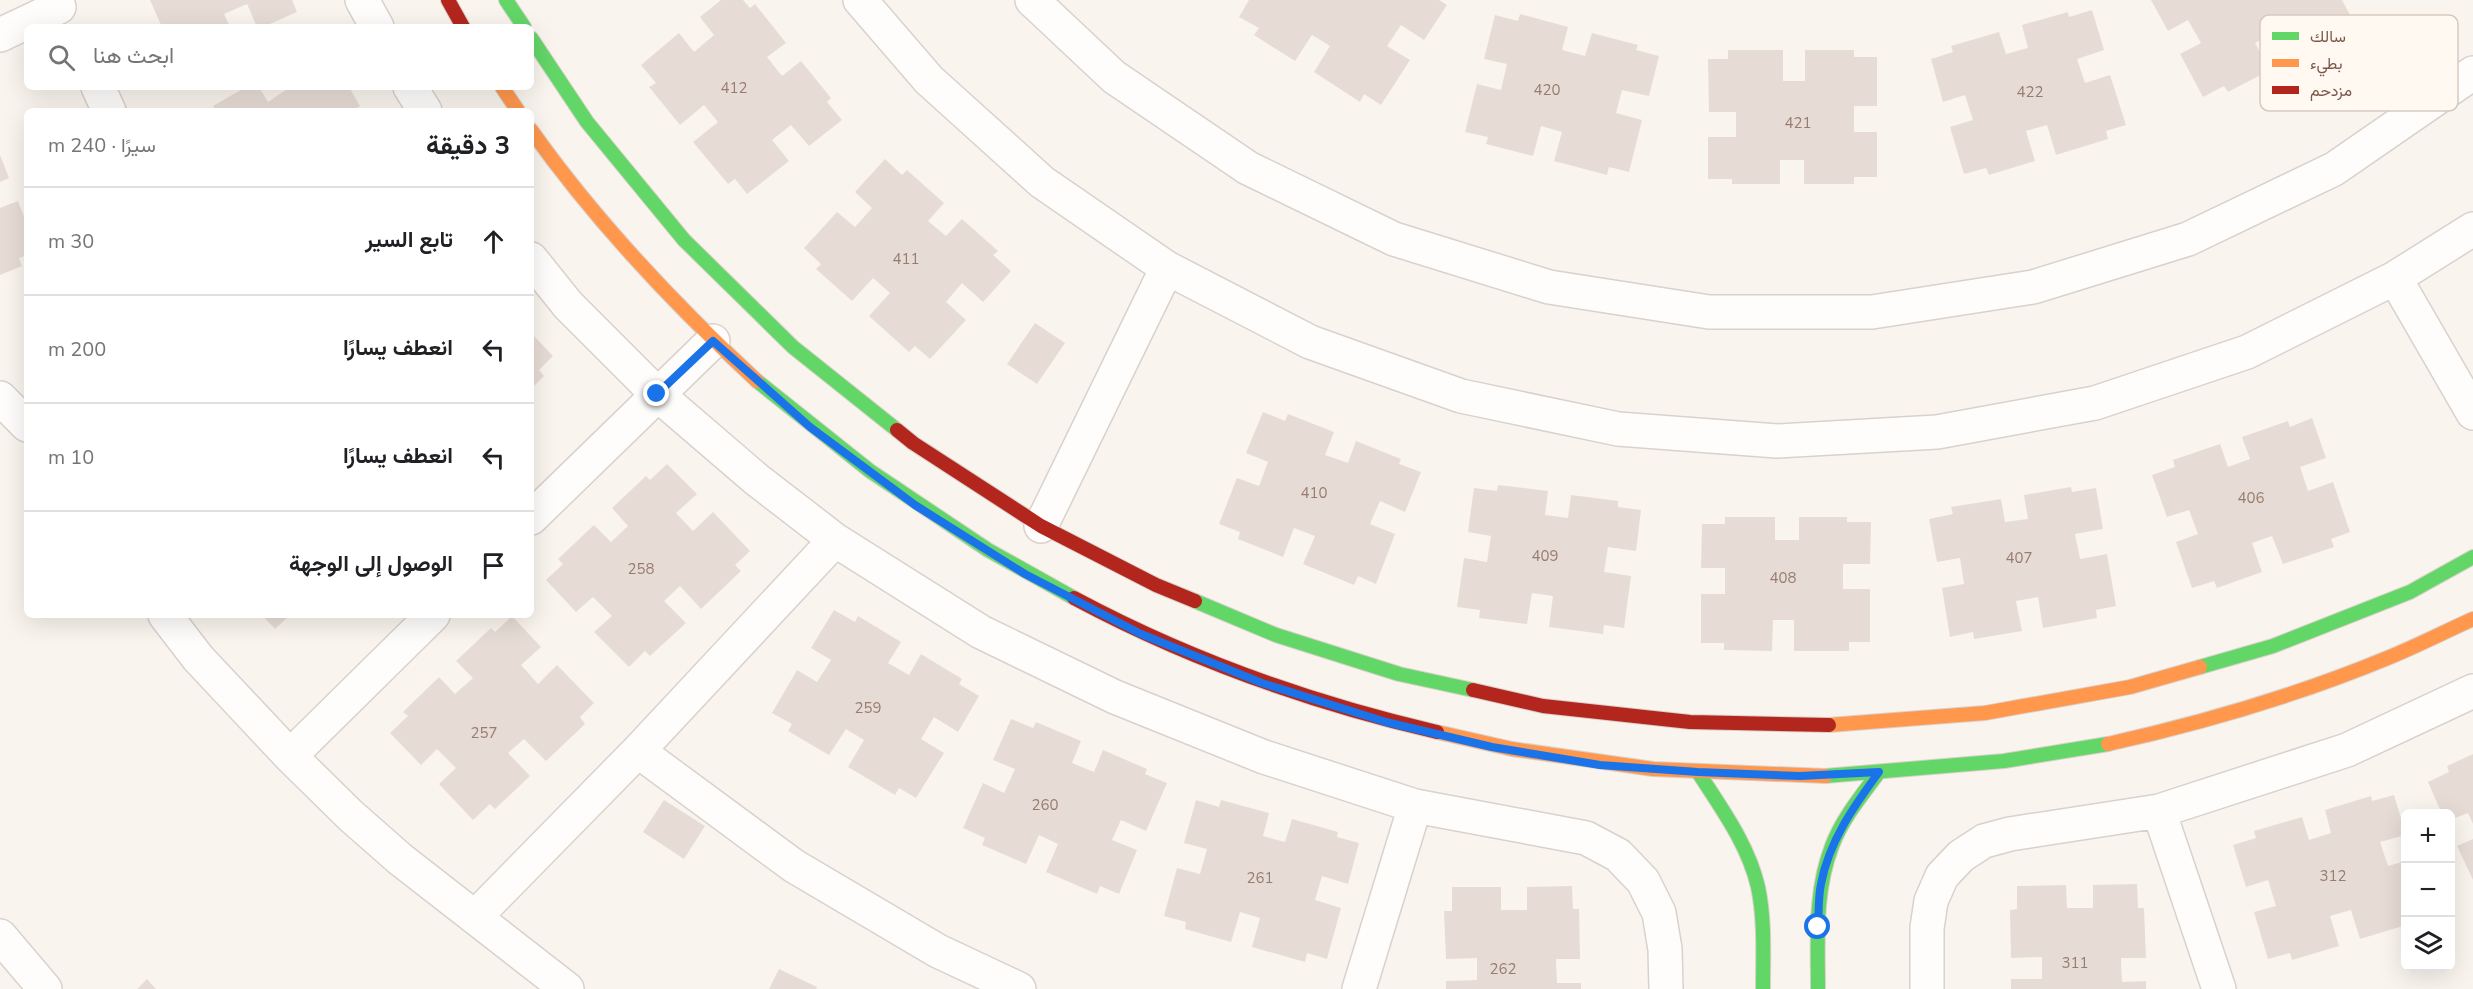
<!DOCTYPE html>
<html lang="ar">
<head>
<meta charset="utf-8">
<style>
  body { margin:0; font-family:"Nunito Sans",Vazirmatn,sans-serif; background:#f2f2f2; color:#202124; direction:rtl }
  .controls { position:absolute; right:18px; bottom:18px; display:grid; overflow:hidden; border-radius:9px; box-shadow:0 6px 24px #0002 }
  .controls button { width:54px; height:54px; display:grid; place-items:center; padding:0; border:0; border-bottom:2px solid #e0e0e0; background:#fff; color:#202124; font:30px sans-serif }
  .stop { position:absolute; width:18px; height:18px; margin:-14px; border:4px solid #1a73e8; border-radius:50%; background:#fff }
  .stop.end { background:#1a73e8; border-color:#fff; box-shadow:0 2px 6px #0008 }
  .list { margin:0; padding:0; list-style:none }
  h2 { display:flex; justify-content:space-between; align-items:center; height:78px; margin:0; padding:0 24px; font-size:26px }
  h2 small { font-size:20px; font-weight:400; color:#757577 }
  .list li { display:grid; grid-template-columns:39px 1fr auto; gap:18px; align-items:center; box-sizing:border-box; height:108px; padding:0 24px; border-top:2px solid #e0e0e0 }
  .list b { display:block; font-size:22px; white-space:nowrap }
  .list em { font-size:20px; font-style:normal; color:#757577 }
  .icon { flex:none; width:33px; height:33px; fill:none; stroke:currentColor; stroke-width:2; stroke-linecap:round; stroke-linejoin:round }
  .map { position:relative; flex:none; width:2473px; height:989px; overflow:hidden; direction:ltr }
  .search { position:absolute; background:#fff; box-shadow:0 6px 24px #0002; left:24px; top:24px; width:510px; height:66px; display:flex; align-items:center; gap:15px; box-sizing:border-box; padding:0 21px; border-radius:9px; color:#757577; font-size:22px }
  .panel { position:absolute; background:#fff; box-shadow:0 6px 24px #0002; left:24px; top:108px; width:510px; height:510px; border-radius:9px; direction:rtl }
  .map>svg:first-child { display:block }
  .building { fill:#e7dcd5 }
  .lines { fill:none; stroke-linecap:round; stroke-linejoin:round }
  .street-casing { stroke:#d9d1cc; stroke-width:36 }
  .fast-casing { stroke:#dad0ca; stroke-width:16 }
  .slow-casing { stroke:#dad0ca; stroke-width:16 }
  .jam-casing { stroke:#dad0ca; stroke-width:16 }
  .street { stroke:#fefdfc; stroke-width:33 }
  .fast { stroke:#63d668; stroke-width:14 }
  .slow { stroke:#ff974d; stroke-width:14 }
  .jam { stroke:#b3261e; stroke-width:14 }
  .route { stroke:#1a73e8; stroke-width:8 }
  .labels { text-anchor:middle; stroke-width:4.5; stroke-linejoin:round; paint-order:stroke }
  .number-label { font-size:15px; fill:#987c70 }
  .key { fill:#fff9f2; stroke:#d7c9c0; stroke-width:1.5 }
  .key-label { font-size:16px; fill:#7b594b }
</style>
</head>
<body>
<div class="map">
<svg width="2473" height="989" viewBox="0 0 2473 989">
  <rect width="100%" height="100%" fill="#faf4ee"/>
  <path class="building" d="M150,0H292L297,12L263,27H257L247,4L224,14L230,27H162Z
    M721,0H743L750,8L755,4L786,43L767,57L782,76L801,61L831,98L827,102L842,120L809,146L791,125L772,140L789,161L747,194L735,179L728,184L693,142L718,122L704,105L680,125L649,87L656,83L641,65L679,33L694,52L714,35L700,17Z
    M1249,0H1439L1447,5L1424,40L1401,25L1387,46L1410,60L1381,105L1364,94L1360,102L1314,72L1330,46L1312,35L1295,61L1254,35L1259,28L1239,17Z
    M2151,0H2342L2351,17L2333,26L2338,33L2289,59L2274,32L2255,43L2270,70L2228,92L2224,86L2203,97L2180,54L2201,43L2188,20L2168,31Z
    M2092,10L2104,50L2077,59L2085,83L2110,75L2126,125L2106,131L2108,139L2056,155L2047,125L2026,131L2035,161L1989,175L1986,168L1964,174L1950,127L1973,120L1965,95L1943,102L1931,59L1953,52L1951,46L1999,32L2006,54L2028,48L2022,25L2068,12L2069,17Z
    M1520,14L1568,27L1562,50L1585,56L1592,33L1638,45L1636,50L1659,56L1649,96L1622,90L1616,113L1642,120L1629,172L1609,167L1607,175L1554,161L1562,132L1541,126L1533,156L1486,144L1488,137L1465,132L1477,84L1501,90L1507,64L1484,59L1495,15L1518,21Z
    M1728,50H1783V81H1805V50H1854V57H1877V106H1854V132H1877V177H1854V184H1804V160H1780V184H1732V179H1708V137H1736V112H1709L1708,59H1728Z
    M246,87H259L268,102L290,87H349L360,106L353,111H216L213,106Z
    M0,155L9,178L0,182Z
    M885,159L902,175L907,170L944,203L928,221L946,236L962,219L998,251L993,255L1011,271L983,302L962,283L946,302L966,320L930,359L915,346L909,352L869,316L890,293L873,278L852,301L816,269L821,264L804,248L837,212L855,227L872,208L855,192Z
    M18,201L27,224V255L19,258L22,266L0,275V208Z
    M1035,323L1065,343L1037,384L1007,364Z
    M531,333L553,356L539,370L544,376L531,389Z
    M1263,412L1285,421L1288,414L1334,432L1325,455L1348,463L1356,441L1401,459L1399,464L1421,472L1405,512L1380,501L1370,524L1395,534L1376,584L1358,576L1354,585L1303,564L1315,536L1294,528L1283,557L1238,539L1240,532L1219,524L1237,478L1259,486L1268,462L1246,453Z
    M2312,418L2326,458L2300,467L2308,491L2333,482L2350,532L2331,539L2334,547L2283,564L2272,536L2252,543L2262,572L2217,588L2214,581L2192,588L2176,542L2198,534L2189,510L2167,517L2152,475L2175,467L2173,460L2220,444L2228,467L2250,459L2242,437L2288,421L2290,427Z
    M667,464L697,494L676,513L693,531L713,512L750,551L735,565L741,571L701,609L680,586L664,601L686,623L650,656L645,651L629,667L594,632L612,616L593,597L576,612L546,580L563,564L558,559L594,525L611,542L628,526L612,508L646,476L650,480Z
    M1498,485L1548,491L1545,515L1568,518L1571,495L1618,501V507L1641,510L1636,551L1608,547L1604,572L1631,576L1624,628L1604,625L1603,634L1549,627L1553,596L1532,593L1527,624L1479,618L1480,610L1457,607L1464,558L1487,562L1491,536L1468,532L1474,488L1497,491Z
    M2071,487L2072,492L2096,488L2103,529L2075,534L2080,559L2107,554L2116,606L2096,610L2097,618L2043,628L2038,597L2016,601L2022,631L1974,639L1973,632L1950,637L1942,588L1964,584L1960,558L1937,562L1929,519L1953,514L1951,507L2001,499L2005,522L2028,519L2024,495Z
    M1725,517H1775V540H1799V517H1847V522H1871L1870,564H1843V589H1870V642H1849V651H1794V620H1773L1772,651L1724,650V643H1701V594H1725V568H1701L1702,524H1725Z
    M834,610L855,622L858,616L901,642L888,663L909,675L921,654L962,679L959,684L979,696L958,732L934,717L921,739L944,753L916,798L899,788L895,795L848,767L864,740L846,729L829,755L788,731L792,724L772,713L797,670L817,682L831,660L811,648Z
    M262,615H290L275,629Z
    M512,616L541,647L521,665L538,684L557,665L594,703L580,717L585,724L546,761L524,739L508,753L530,776L495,809L490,804L473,820L439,784L456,768L437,749L421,765L390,733L408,716L403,712L439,677L455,694L473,678L456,661L491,628L495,632Z
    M1011,719L1033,728L1036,722L1081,741L1072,763L1094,772L1103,750L1147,769L1145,774L1167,783L1146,831L1121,820L1112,840L1137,850L1119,894L1100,886L1097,894L1046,872L1058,844L1039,835L1026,864L982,845L985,838L963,828L983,783L1004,793L1015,769L993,760Z
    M2473,754V824L2468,813L2450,820V814H2442L2428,782L2449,772L2447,766Z
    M2394,795L2406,835L2380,842L2388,866L2406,861V925L2360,939L2351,910L2330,916L2339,946L2292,960L2290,953L2268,959L2254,912L2276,906L2268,880L2246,887L2233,845L2256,838L2254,831L2302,817L2309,840L2331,833L2325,810L2371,796L2372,801Z
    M664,800L705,826L684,859L643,832Z
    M1196,800L1219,807L1221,800L1269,813L1263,836L1285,842L1292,819L1338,832L1337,837L1359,843L1348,884L1322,876L1315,900L1341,908L1327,959L1307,953L1305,962L1252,947L1260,918L1240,912L1231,942L1185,929L1186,922L1164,916L1177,868L1200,874L1207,849L1184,843Z
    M2473,839V880L2457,846Z
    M2137,884L2138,908H2144L2146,958H2121L2122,982L2146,981V989H2011V979H2042V957L2011,958L2010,910L2017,909V886L2066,885L2067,908H2093V885Z
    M1572,886L1573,909H1579L1580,959H1556L1557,983H1581V989H1446V981L1477,980V958L1446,959L1444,911H1452V887H1501V910H1527V887Z
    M779,969L817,987L816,989H769Z
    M147,979L156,989H137Z"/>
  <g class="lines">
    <g class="street-casing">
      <path id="street" d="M362,0L377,27
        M860,0L929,80L1042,182L1167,268L1310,342L1461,396L1618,429L1777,441L1937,432L2095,403L2247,352L2395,278L2473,229
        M1032,0L1114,77L1248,168L1394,239L1549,287L1709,312H1872L2033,287L2188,239L2334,169L2473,73
        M0,35L59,7
        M98,87L109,111
        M410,87L425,111
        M531,259L568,305L657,394L756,479L835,540L981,632L1115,697L1264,757L1415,806L1586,838L1618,855L1643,881L1659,913L1665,949L1666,989
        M2395,278L2473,413
        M0,398L27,425
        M531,518L713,341
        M1041,526L1167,268
        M165,615L198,658L290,756L350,815L400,859L567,989
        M638,751L794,866L938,951L1019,989
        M290,756L433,615
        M2159,811L2219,989
        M475,917L638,751L835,540
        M0,936L45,989
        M1359,989L1415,806
        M1927,989V928L1931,901L1942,876L1961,856L1984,841L2010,834L2159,811L2347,750L2473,691"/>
    </g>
    <g class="fast-casing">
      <path id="fast" d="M506,0L524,27
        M531,38L587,122L684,240L793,347L897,430
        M757,381L870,471L988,550L1074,598
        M1195,601L1276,635L1399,674L1473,690
        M2200,667L2273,646L2410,592L2473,557
        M1698,772C1721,808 1748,844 1758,887C1765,920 1763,955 1763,989
        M1825,776L2004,761L2108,744
        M1818,989C1818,941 1814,892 1832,846C1842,819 1862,795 1879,772"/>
    </g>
    <g class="slow-casing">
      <path id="slow" d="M502,87L518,111
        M531,130C597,223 674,304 757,381
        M1829,725L1985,713L2130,687L2200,667
        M1437,732L1512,749L1653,769L1825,776
        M2108,744C2202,723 2295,696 2385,659C2415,647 2444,632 2473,619"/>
    </g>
    <g class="jam-casing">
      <path id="jam" d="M448,0L463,27
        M897,430L913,443L1041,526L1156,585L1195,601
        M1074,598C1188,659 1312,703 1437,732
        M1473,690L1543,706L1690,722L1829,725"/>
    </g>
    <use href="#street" class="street"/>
    <use href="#fast" class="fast"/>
    <use href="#slow" class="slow"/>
    <use href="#jam" class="jam"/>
  </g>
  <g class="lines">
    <path class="route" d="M657,394L713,341L810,427L915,505L1025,574L1141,634L1262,683L1386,722L1492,747L1600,765L1698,772L1800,776L1879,772C1854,806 1829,841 1821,884C1818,898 1819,913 1818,927"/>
  </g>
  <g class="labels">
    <g class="number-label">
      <text x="734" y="93">412</text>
      <text x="1547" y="95">420</text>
      <text x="2030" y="97">422</text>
      <text x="1798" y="128">421</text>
      <text x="906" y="264">411</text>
      <text x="1314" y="498">410</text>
      <text x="2251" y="503">406</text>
      <text x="1545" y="561">409</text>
      <text x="2019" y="563">407</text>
      <text x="641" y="574">258</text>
      <text x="1783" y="583">408</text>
      <text x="868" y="713">259</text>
      <text x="484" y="738">257</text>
      <text x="1045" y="810">260</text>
      <text x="2333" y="881">312</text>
      <text x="1260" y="883">261</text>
      <text x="2075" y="968">311</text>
      <text x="1503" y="974">262</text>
    </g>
  </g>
  <rect x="2260" y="15" width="198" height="96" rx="9" class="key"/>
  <rect x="2272" y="32" width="27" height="8" fill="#63d668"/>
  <rect x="2272" y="59" width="27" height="8" fill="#ff974d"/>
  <rect x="2272" y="86" width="27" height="8" fill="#b3261e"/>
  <g class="key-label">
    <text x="2310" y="42">سالك</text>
    <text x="2310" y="69">بطيء</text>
    <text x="2310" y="96">مزدحم</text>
  </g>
</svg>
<div class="controls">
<button>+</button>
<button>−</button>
<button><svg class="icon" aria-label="layers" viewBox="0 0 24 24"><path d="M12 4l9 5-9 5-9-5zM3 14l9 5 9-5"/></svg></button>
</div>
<div class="stop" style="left:1818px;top:927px"></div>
<div class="stop end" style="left:657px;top:394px"></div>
<div class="search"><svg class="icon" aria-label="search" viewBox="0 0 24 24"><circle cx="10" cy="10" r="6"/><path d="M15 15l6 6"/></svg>ابحث هنا</div>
<section class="panel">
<h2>3 دقيقة<small>سيرًا · 240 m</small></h2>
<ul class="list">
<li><svg class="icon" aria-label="ahead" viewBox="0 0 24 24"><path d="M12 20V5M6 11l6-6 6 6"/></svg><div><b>تابع السير</b></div><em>30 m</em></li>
<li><svg class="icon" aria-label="left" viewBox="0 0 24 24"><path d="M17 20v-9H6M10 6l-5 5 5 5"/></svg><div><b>انعطف يسارًا</b></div><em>200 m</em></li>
<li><svg class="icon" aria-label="left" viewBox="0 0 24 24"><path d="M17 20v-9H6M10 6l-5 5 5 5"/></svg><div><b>انعطف يسارًا</b></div><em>10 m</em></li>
<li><svg class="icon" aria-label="arrive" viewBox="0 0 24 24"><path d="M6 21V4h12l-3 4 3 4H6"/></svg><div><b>الوصول إلى الوجهة</b></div></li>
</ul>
</section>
</div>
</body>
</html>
